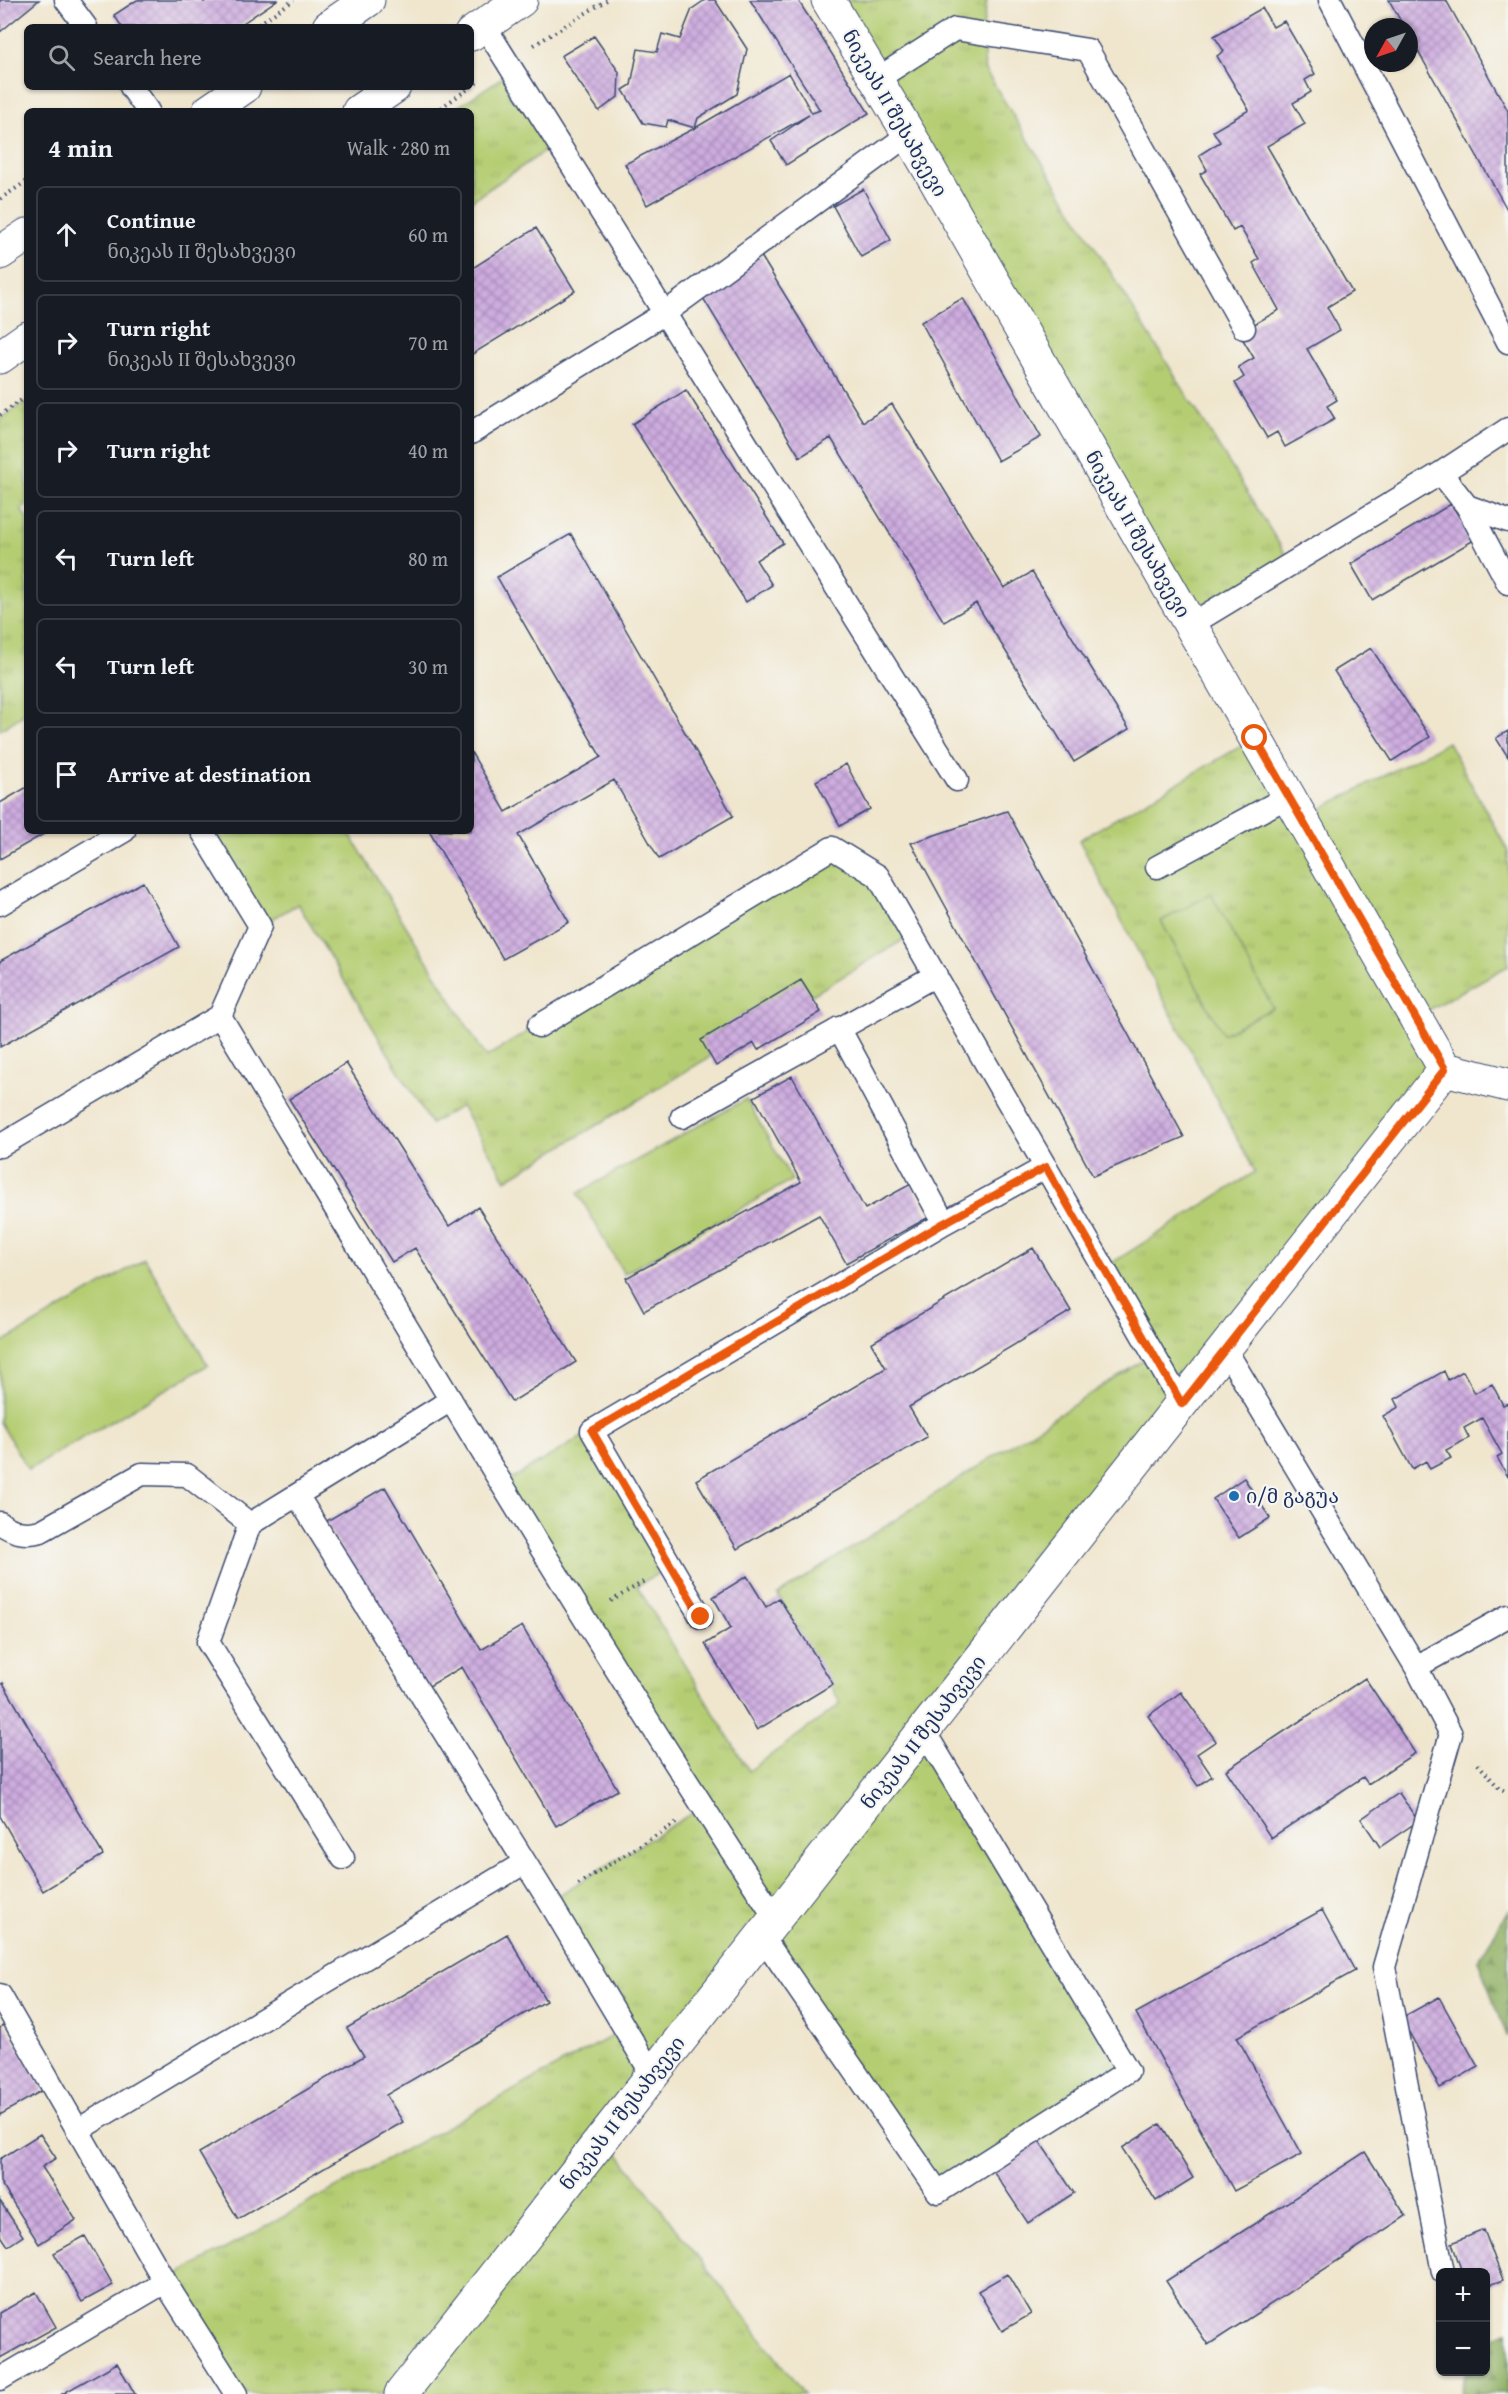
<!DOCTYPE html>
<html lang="en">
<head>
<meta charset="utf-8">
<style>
  body { margin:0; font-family:"Gentium Book Plus","Noto Serif Georgian",serif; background:#20242c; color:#f1f3f6 }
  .controls { position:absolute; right:18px; bottom:18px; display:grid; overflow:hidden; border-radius:9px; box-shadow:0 2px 4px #0004 }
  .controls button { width:54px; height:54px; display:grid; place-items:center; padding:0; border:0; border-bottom:2px solid #363941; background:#171b24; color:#f1f3f6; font:30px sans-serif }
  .compass { position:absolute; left:1364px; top:18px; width:54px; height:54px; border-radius:50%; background:#171b24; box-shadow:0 2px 4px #0004; rotate:230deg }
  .stop { position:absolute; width:18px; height:18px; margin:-14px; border:4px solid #ea580c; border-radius:50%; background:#fff }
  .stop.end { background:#ea580c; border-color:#fff; box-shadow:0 2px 6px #0008 }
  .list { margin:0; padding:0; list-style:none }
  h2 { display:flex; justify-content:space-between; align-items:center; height:78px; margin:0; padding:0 24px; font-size:26px }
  h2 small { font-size:20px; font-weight:400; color:#9ea1a6 }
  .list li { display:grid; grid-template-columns:39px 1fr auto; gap:18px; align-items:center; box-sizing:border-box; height:96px; margin:0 12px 12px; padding:0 12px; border:2px solid #363941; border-radius:9px }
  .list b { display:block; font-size:22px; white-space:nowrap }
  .list p { margin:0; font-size:20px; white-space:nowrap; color:#9ea1a6 }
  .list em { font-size:20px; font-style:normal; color:#9ea1a6 }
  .icon { flex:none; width:33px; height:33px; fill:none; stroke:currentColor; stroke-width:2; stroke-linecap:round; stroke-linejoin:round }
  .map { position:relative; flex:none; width:1508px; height:2394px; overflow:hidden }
  .search { position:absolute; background:#171b24; box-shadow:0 2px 4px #0004; left:24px; top:24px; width:450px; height:66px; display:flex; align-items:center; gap:15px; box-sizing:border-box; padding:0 21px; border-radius:9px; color:#9ea1a6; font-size:22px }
  .panel { position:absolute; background:#171b24; box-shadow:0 2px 4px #0004; left:24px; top:108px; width:450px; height:726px; border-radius:9px }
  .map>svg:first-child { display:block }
  .grass { fill:url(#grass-tufts); stroke:#687e68; stroke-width:1.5 }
  .forest { fill:url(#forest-firs); stroke:#567061; stroke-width:1.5 }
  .green { fill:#b5cd72; stroke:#687e68; stroke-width:1.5 }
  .building { fill:url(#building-cross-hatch) }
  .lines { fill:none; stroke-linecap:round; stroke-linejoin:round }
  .lane-casing { stroke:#3b4a6f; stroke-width:25 }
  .street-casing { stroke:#3b4a6f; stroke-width:35 }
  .primary-casing { stroke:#3b4a6f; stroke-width:35 }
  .path { stroke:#3b4a6f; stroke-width:4; stroke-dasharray:1.5 4.5; stroke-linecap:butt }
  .lane { stroke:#fff; stroke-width:22 }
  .street { stroke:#fff; stroke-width:33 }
  .primary { stroke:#fff; stroke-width:33 }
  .route { stroke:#ea580c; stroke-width:8 }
  .poi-dot { fill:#1f6fb2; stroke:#f6f6f2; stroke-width:2 }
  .labels { text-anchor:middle; stroke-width:4.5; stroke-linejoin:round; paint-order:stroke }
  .street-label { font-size:20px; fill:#1b2f5e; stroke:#f6f6f2 }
  .poi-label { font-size:20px; fill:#1b2f5e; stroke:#f6f6f2; text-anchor:start }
</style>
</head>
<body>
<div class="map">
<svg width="1508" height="2394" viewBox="0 0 1508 2394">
  <defs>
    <pattern id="grass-tufts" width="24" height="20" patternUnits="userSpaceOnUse" patternTransform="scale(1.5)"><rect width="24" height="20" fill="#b5cd72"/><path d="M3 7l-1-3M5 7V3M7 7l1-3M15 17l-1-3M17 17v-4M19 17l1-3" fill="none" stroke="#9bb065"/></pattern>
    <pattern id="forest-firs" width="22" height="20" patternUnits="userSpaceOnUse" patternTransform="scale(1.5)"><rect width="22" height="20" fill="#90b064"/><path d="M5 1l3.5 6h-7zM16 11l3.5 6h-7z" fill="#759056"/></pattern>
    <pattern id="building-cross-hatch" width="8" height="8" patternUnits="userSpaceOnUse" patternTransform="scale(1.5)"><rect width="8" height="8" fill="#ceacdf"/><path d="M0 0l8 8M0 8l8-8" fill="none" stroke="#a68cb8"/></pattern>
  </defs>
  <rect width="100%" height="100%" fill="#f6f6f2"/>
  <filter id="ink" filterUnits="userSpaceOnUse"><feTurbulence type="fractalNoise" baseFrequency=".0167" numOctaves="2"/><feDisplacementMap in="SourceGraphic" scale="12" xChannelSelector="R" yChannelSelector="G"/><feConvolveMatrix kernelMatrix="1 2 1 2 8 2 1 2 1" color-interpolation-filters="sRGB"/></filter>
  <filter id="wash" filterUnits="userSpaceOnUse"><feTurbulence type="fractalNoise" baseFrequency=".008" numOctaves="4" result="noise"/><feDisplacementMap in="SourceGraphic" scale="24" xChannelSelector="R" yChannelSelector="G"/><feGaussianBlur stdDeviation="1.35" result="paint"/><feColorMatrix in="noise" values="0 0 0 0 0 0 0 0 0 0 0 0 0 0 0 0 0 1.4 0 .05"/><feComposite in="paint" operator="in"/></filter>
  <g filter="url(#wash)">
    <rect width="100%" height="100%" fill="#f0e6ce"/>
    <path class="grass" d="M828,0H987L982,34L985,70L1291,563L1190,625Z
      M513,70L560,141L471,201V111H452Z
      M27,401V505L21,509L27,519V712L0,730V419Z
      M1255,738L1302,819L1448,742L1508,851V966L1415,1017L1445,1069L924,1731L1128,2071L938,2192L763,1937L604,2135L804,2394H236L165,2282L625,2029L549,1901L702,1807L503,1484L592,1431L670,1566L637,1586L749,1771L841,1704L778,1595L1153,1354L1104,1268L1255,1172L1079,840Z
      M202,831H348L486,1057L832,848L878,876L913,934L506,1180L461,1106L431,1124L298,904L260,926Z"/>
    <path class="forest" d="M1508,1911V2038L1478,1961Z
      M1508,2330V2394H1460L1466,2372H1486V2344Z"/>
    <path class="green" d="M1211,894L1273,1008L1223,1034L1161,921Z
      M746,1099L792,1180L624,1274L578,1193Z
      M145,1259L208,1365L28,1470L0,1422V1344Z"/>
    <g id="blocks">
      <path class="building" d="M0,0H39L0,32Z
        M137,0H202L204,2L207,0H277L237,27H122L114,15Z
        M705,0H715L747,49L737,94L698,118L695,128L668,120L666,127L643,123L623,90L631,85L638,49L657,52L662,34L680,39L692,9Z
        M750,0H798L869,113L786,165L771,141L809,115L647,205L625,164L695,128L789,73L812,113L820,110Z
        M1389,0H1446L1508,111V211L1409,35V27H1404Z
        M1262,8L1273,27L1284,21L1315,74L1305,80L1311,92L1293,103L1305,124L1267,146L1352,292L1327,307L1340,330L1307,349L1337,400L1327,406L1335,419L1285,447L1277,432L1267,438L1235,383L1244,377L1238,367L1254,358L1239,333L1279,310L1253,263L1259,259L1240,227L1233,231L1200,174L1207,170L1199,155L1220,142L1213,131L1249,110L1217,56L1224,51L1214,36Z
        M594,36L619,72L618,97L599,111L561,56Z
        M863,189L891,240L861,257L833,206Z
        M536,228L575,291L471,355V269Z
        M761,256L863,422L892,404L1004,588L1032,572L1129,729L1074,762L976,603L944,622L831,438L800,457L700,293Z
        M963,298L1041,437L998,461L921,322Z
        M686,390L783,543L756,560L772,585L746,602L632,424Z
        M1451,504L1474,540L1372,600L1351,564Z
        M571,534L733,816L659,859L614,780L518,835L569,922L503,959L429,831H471V752L506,812L601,757L497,577Z
        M1371,648L1430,737L1392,761L1334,671Z
        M1508,731V757L1496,738Z
        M846,764L870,809L840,826L816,781Z
        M27,787V831H49L0,859V803Z
        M1007,811L1184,1137L1093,1176L911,843Z
        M143,882L179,947L0,1047V961Z
        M801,980L821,1012L758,1050L754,1043L716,1066L701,1040Z
        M346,1063L449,1226L478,1207L576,1362L512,1402L415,1248L392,1262L289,1099Z
        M792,1076L865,1209L911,1184L929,1217L846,1263L819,1215L644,1311L626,1278L801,1182L754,1097Z
        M1033,1248L1071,1311L909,1407L927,1437L737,1549L696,1480L886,1368L871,1343Z
        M1444,1371L1448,1380L1463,1371L1475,1393L1492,1384L1503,1405L1508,1403V1477L1497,1457L1502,1454L1482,1418L1464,1428L1469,1438L1446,1450L1451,1458L1430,1469L1426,1461L1412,1469L1383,1416L1399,1407L1395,1399Z
        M1244,1478L1270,1518L1239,1538L1213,1499Z
        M385,1487L481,1650L522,1626L618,1790L556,1826L462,1667L424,1689L325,1522Z
        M747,1576L766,1607L779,1598L833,1684L757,1730L705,1644L731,1628L713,1597Z
        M1365,1678L1415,1753L1368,1784L1363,1777L1271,1838L1226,1770Z
        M3,1683L103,1855L43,1891L0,1816V1685Z
        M1181,1692L1216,1741L1197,1754L1212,1776L1198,1786L1148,1716Z
        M1399,1793L1418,1821L1380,1847L1361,1819Z
        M1322,1910L1355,1971L1237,2037L1302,2154L1234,2191L1136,2013Z
        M507,1934L546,2001L386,2095L403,2122L238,2219L199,2153L364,2056L347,2028Z
        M1439,1997L1478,2067L1440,2088L1401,2018Z
        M5,2024L43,2090L0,2115V2028Z
        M1160,2124L1193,2178L1156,2201L1122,2148Z
        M40,2134L56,2158L42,2167L76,2220L39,2244L0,2182V2159Z
        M1038,2139L1074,2193L1028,2223L992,2169Z
        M1365,2152L1406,2216L1208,2345L1166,2281Z
        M0,2201L23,2236L8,2246L0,2234Z
        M1484,2230L1503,2280L1486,2286V2272H1462L1452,2243Z
        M85,2236L113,2285L82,2302L54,2253Z
        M1007,2274L1031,2314L1002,2331L978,2291Z
        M36,2292L56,2327L0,2358V2313Z
        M117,2363L135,2394H62Z"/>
    </g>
  </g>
  <g filter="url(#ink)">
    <use href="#blocks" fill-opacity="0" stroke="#3b4a6f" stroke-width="1.5"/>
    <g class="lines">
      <g class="lane-casing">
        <path id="lane" d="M66,0L86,27
          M1330,0L1508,342
          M484,25L957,780
          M877,79L955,29L1088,50L1244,328
          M131,87L148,111
          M471,433L665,313L909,134
          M1441,473L1508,429
          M1467,506L1508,583
          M1190,625L1441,473L1467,506L1508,521
          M1157,867L1289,796
          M0,904L124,831
          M220,1016C402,1319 582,1624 776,1919
          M539,1026L832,848L878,876L1182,1404
          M839,1028L944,1223
          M682,1117L936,975
          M0,1146L220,1016L260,926L202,831
          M1225,1349L1416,1667L1508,1616
          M451,1400L297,1495L549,1901L652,2074
          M0,1523C14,1533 25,1535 41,1531L142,1474L187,1475L250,1524L297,1495
          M250,1524L208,1642L343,1858
          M701,1617L592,1431L944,1223L1046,1167
          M1416,1667L1451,1734L1384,1967L1443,2272
          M762,1936L938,2192L1128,2071L924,1731
          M0,1995L165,2282L236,2394
          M78,2130L524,1863
          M0,2379L165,2282"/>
      </g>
      <g class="street-casing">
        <path id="street" d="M828,0L909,134L1445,1069L1508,1085
          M401,2394L1445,1069"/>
      </g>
      <g class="primary-casing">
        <path id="primary" d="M329,27L368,0
          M471,34L521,0
          M209,111L244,87
          M359,111L394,87
          M0,253L27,235
          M0,357L27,338"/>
      </g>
      <path class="path" d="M254,27L294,0
        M534,45L607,0
        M471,87L480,80
        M436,111L471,87
        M0,199L27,181
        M0,415L27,396
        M611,1601L643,1582
        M1478,1764L1500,1789L1508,1792
        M578,1884L676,1823"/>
      <use href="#lane" class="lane"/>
      <use href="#street" class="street"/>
      <use href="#primary" class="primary"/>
    </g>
  </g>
  <g class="lines" filter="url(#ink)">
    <path class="route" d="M701,1617L592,1431L944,1223L1046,1167L1182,1404L1445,1069L1255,738"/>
  </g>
  <circle class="poi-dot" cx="1234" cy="1496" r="6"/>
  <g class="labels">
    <g class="street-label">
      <text transform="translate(895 113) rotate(60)" y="7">ნიკეას II შესახვევი</text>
      <text transform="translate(1138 534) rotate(60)" y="7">ნიკეას II შესახვევი</text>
      <text transform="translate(923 1732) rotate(-52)" y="7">ნიკეას II შესახვევი</text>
      <text transform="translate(622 2113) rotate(-52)" y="7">ნიკეას II შესახვევი</text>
    </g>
    <g class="poi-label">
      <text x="1246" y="1503">ი/მ გაგუა</text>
    </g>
  </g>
</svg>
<div class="controls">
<button>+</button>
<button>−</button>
</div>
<svg class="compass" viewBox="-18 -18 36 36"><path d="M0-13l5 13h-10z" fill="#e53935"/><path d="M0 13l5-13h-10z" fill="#9ea1a6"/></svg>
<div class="stop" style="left:1255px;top:738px"></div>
<div class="stop end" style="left:701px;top:1617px"></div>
<div class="search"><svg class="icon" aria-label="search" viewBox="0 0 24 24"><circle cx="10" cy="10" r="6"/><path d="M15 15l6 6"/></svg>Search here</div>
<section class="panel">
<h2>4 min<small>Walk · 280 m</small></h2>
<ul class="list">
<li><svg class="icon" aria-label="ahead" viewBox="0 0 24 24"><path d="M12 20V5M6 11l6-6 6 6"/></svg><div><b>Continue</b><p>ნიკეას II შესახვევი</p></div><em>60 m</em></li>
<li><svg class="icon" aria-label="right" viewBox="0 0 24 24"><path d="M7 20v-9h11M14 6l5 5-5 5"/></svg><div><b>Turn right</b><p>ნიკეას II შესახვევი</p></div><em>70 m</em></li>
<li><svg class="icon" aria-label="right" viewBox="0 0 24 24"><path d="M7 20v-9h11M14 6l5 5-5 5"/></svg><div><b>Turn right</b></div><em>40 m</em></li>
<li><svg class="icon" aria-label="left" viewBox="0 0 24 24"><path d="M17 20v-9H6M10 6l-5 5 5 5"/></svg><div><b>Turn left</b></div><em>80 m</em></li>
<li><svg class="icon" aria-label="left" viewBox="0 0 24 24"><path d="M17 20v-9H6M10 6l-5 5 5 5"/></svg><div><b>Turn left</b></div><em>30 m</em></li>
<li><svg class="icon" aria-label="arrive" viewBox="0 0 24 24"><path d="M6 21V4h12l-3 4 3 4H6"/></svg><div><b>Arrive at destination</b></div></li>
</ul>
</section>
</div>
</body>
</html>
